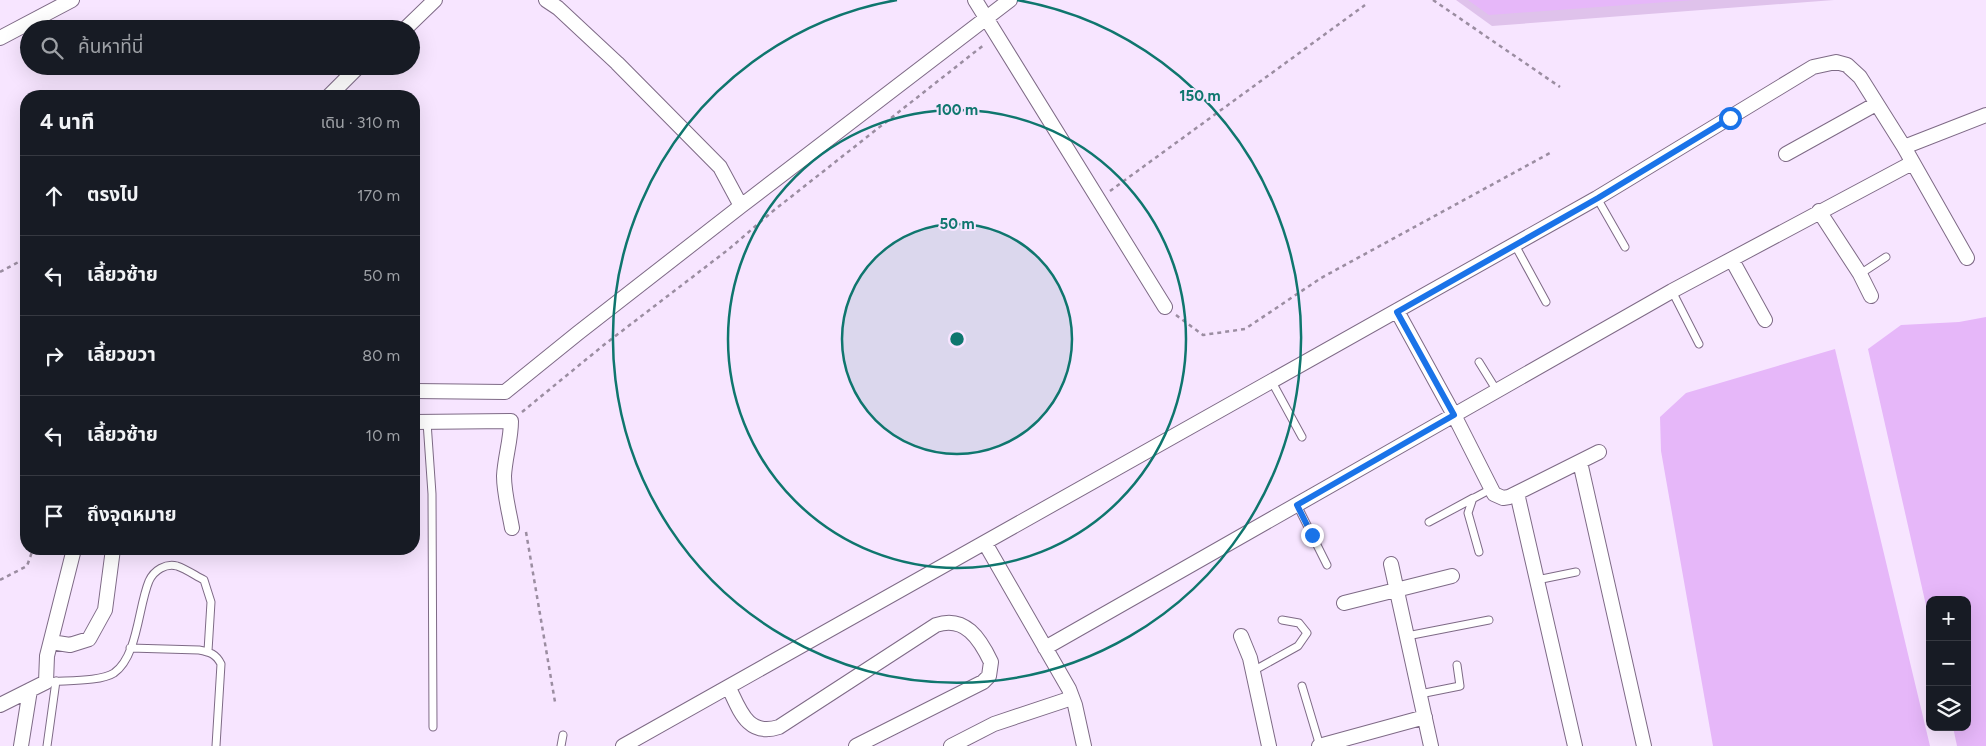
<!DOCTYPE html>
<html lang="th">
<head>
<meta charset="utf-8">
<style>
  body { margin:0; font-family:Figtree,"Noto Sans Thai",sans-serif; background:#242831; color:#f1f3f6 }
  .controls { position:absolute; right:15px; bottom:15px; display:grid; overflow:hidden; border-radius:10px; box-shadow:0 5px 20px #0002 }
  .controls button { width:45px; height:45px; display:grid; place-items:center; padding:0; border:0; border-bottom:1px solid #363941; background:#171b24; color:#f1f3f6; font:25px sans-serif }
  .stop { position:absolute; width:15px; height:15px; margin:-11px; border:4px solid #1a73e8; border-radius:50%; background:#fff }
  .stop.end { background:#1a73e8; border-color:#fff; box-shadow:0 1px 5px #0008 }
  .list { margin:0; padding:0; list-style:none }
  h2 { display:flex; justify-content:space-between; align-items:center; height:65px; margin:0; padding:0 20px; font-size:21px }
  h2 small { font-size:16px; font-weight:400; color:#9ea1a6 }
  .list li { display:grid; grid-template-columns:32px 1fr auto; gap:15px; align-items:center; box-sizing:border-box; height:80px; padding:0 20px; border-top:1px solid #363941 }
  .list b { display:block; font-size:19px; white-space:nowrap }
  .list em { font-size:16px; font-style:normal; color:#9ea1a6 }
  .icon { flex:none; width:28px; height:28px; fill:none; stroke:currentColor; stroke-width:2; stroke-linecap:round; stroke-linejoin:round }
  .map { position:relative; flex:none; width:1986px; height:746px; overflow:hidden }
  .search { position:absolute; background:#171b24; box-shadow:0 5px 20px #0002; left:20px; top:20px; width:400px; height:55px; display:flex; align-items:center; gap:12px; box-sizing:border-box; padding:0 18px; border-radius:28px; color:#9ea1a6; font-size:19px }
  .panel { position:absolute; background:#171b24; box-shadow:0 5px 20px #0002; left:20px; top:90px; width:400px; height:465px; border-radius:20px }
  .map>svg:first-child { display:block }
  .green { fill:#dfc2eb }
  .water { fill:#e6b7f9 }
  .lines { fill:none; stroke-linecap:round; stroke-linejoin:round }
  .lane-casing { stroke:#7e6a86; stroke-width:9 }
  .street-casing { stroke:#7e6a86; stroke-width:16 }
  .path { stroke:#9b8da1; stroke-width:2.5; stroke-dasharray:4 4; stroke-linecap:butt }
  .lane { stroke:#fff; stroke-width:7 }
  .street { stroke:#fff; stroke-width:14 }
  .route { stroke:#1a73e8; stroke-width:6 }
  .ring { fill:none; stroke:#0f766e; stroke-width:2.5 }
  .centre { fill:#0f766e; stroke:#f7e5ff; stroke-width:2.5 }
  .ring-label { font-size:15px; text-anchor:middle; font-weight:bold; fill:#0f766e; stroke:#f7e5ff; stroke-width:4; stroke-linejoin:round; paint-order:stroke }
</style>
</head>
<body>
<div class="map">
<svg width="1986" height="746" viewBox="0 0 1986 746">
  <rect width="100%" height="100%" fill="#f7e5ff"/>
  <path class="green" d="M1456,0H1834L1492,26Z"/>
  <path class="water" d="M1468,0H1694L1489,15Z
    M1986,317V746H1957L1953,727H1967V600H1930V623L1868,349L1901,325L1959,322Z
    M1835,349L1930,746H1713L1661,451L1660,417L1686,393Z"/>
  <g class="lines">
    <g class="lane-casing">
      <path id="lane" d="M1597,198L1625,247
        M1515,245L1546,302
        M1860,274L1886,257
        M1672,291L1699,344
        M1479,362L1497,391
        M1272,382L1302,437
        M427,422L432,494L433,727
        M1297,505L1327,565
        M1479,552L1468,513L1473,498L1429,522L1491,489
        M1537,580L1576,572
        M1407,636L1489,620
        M130,648L199,650C210,652 216,654 221,664L216,746
        M1253,671L1298,646L1307,633L1299,623L1282,620
        M46,682C64,680 100,682 114,673C138,656 138,607 149,581C154,570 166,563 177,566C186,569 196,576 204,580L211,602L208,651
        M1302,686L1320,746
        M1420,694L1460,686L1457,665
        M47,746L56,681
        M561,746L563,735"/>
    </g>
    <g class="street-casing">
      <path id="street" d="M546,0L558,8L617,63L720,167L741,206
        M975,0L1165,307
        M405,29L435,0
        M0,38L72,0
        M329,96L359,66
        M1904,147L1986,115
        M1786,154L1876,104
        M1819,211L1860,274L1871,296
        M1732,260L1765,320
        M1397,311L1454,415L1494,494L1503,498L1509,497L1599,452
        M414,391L505,392L578,333L741,206L1010,0
        M414,422L511,421C511,440 505,457 504,476C504,493 509,511 512,528
        M1580,462L1644,746
        M1517,493L1575,746
        M985,543L1069,689L1075,705L1084,746
        M1391,564L1431,746
        M1344,603L1452,576
        M1241,636L1250,658L1269,746
        M51,642L70,645L89,639L105,610L113,549
        M1045,648L1672,291L1912,163
        M729,688C740,711 748,737 779,727L936,625C965,615 980,639 991,662L989,676L983,682L856,746
        M0,705L46,682L47,656L74,549
        M21,746L30,690
        M623,746L1597,198L1813,67L1836,62L1847,65L1860,77L1904,147L1967,258
        M951,746L994,724L1072,698
        M1319,746L1425,717"/>
    </g>
    <path class="path" d="M1433,0L1560,87
      M1110,191L1365,5
      M0,272L26,258
      M1176,315L1203,335L1245,329L1321,278L1550,153
      M522,412L605,344L729,249L773,211L985,44
      M526,532L555,702
      M0,580L27,566L33,549"/>
    <use href="#lane" class="lane"/>
    <use href="#street" class="street"/>
  </g>
  <g class="lines">
    <path class="route" d="M1312,535L1297,505L1454,415L1397,312L1598,198L1730,118"/>
  </g>
  <circle cx="957" cy="339" r="115" fill="#0f766e" fill-opacity=".12"/>
  <g class="ring">
    <circle cx="957" cy="339" r="115"/>
    <circle cx="957" cy="339" r="229"/>
    <path d="M1017 0A344 344 0 1 1 897 0"/>
  </g>
  <circle cx="957" cy="339" r="8" class="centre"/>
  <g class="ring-label">
    <text x="1200" y="101">150 m</text>
    <text x="957" y="115">100 m</text>
    <text x="957" y="229">50 m</text>
  </g>
</svg>
<div class="controls">
<button>+</button>
<button>−</button>
<button><svg class="icon" aria-label="layers" viewBox="0 0 24 24"><path d="M12 4l9 5-9 5-9-5zM3 14l9 5 9-5"/></svg></button>
</div>
<div class="stop" style="left:1730px;top:118px"></div>
<div class="stop end" style="left:1312px;top:535px"></div>
<div class="search"><svg class="icon" aria-label="search" viewBox="0 0 24 24"><circle cx="10" cy="10" r="6"/><path d="M15 15l6 6"/></svg>ค้นหาที่นี่</div>
<section class="panel">
<h2>4 นาที<small>เดิน · 310 m</small></h2>
<ul class="list">
<li><svg class="icon" aria-label="ahead" viewBox="0 0 24 24"><path d="M12 20V5M6 11l6-6 6 6"/></svg><div><b>ตรงไป</b></div><em>170 m</em></li>
<li><svg class="icon" aria-label="left" viewBox="0 0 24 24"><path d="M17 20v-9H6M10 6l-5 5 5 5"/></svg><div><b>เลี้ยวซ้าย</b></div><em>50 m</em></li>
<li><svg class="icon" aria-label="right" viewBox="0 0 24 24"><path d="M7 20v-9h11M14 6l5 5-5 5"/></svg><div><b>เลี้ยวขวา</b></div><em>80 m</em></li>
<li><svg class="icon" aria-label="left" viewBox="0 0 24 24"><path d="M17 20v-9H6M10 6l-5 5 5 5"/></svg><div><b>เลี้ยวซ้าย</b></div><em>10 m</em></li>
<li><svg class="icon" aria-label="arrive" viewBox="0 0 24 24"><path d="M6 21V4h12l-3 4 3 4H6"/></svg><div><b>ถึงจุดหมาย</b></div></li>
</ul>
</section>
</div>
</body>
</html>
